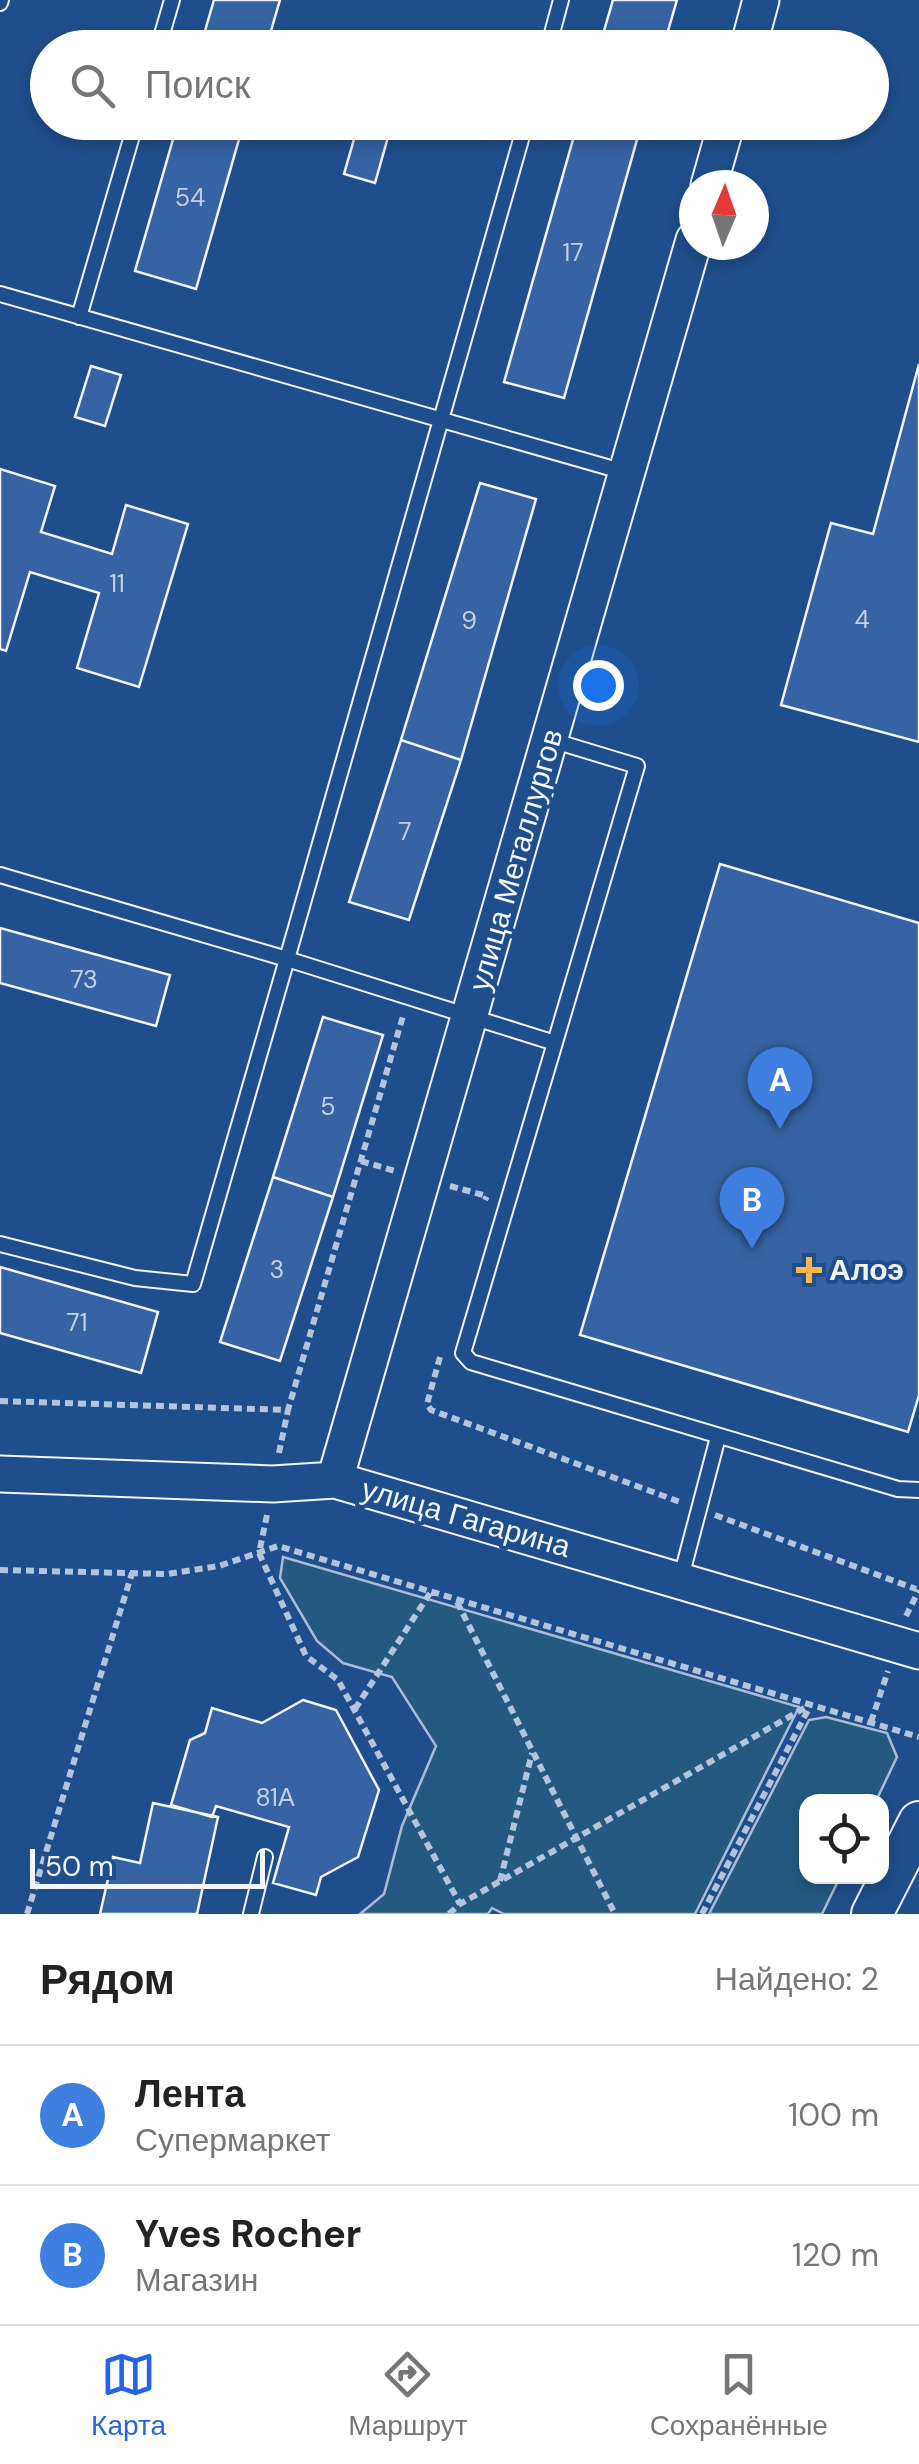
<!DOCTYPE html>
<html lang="ru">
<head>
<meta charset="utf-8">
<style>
  body { margin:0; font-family:"DM Sans",sans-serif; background:#f2f2f2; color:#222 }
  .controls { position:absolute; right:30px; bottom:30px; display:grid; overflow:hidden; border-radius:20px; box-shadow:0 5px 15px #0003 }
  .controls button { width:90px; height:90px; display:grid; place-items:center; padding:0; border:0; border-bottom:2px solid #e0e0e0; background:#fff; color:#222; font:50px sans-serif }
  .compass { position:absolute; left:679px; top:170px; width:90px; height:90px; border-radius:50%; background:#fff; box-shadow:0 5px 15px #0003; rotate:2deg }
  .scale { position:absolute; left:30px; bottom:25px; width:235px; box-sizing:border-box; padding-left:10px; border:5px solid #f2f6ff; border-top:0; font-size:28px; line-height:35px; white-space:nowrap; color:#f2f6ff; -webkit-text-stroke:8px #1f4e8c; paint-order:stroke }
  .you { position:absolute; left:598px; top:685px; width:35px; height:35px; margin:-25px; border:8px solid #fff; border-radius:50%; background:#1a73e8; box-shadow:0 0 0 15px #1a73e833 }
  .badge { display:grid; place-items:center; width:65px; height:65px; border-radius:50%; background:#2563eb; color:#fff; font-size:32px; font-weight:700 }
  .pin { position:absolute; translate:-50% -82px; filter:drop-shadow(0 2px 5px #0008) }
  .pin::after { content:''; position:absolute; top:52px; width:35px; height:30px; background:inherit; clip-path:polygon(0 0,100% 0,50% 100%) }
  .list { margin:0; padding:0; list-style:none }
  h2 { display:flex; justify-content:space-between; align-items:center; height:130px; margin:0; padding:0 40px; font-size:42px }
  h2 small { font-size:32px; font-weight:400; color:#767676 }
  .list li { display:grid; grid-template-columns:65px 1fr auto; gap:30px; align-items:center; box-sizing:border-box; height:140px; padding:0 40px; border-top:2px solid #e0e0e0 }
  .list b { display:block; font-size:38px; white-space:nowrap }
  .list p { margin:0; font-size:32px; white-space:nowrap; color:#767676 }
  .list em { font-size:32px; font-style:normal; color:#767676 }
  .icon { flex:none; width:55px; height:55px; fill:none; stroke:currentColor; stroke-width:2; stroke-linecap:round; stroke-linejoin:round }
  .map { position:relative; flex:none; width:919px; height:1914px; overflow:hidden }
  .search { position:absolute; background:#fff; box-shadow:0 5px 15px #0003; left:30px; right:30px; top:30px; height:110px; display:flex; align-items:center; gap:25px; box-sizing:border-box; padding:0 35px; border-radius:55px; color:#767676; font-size:38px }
  .sheet { height:410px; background:#fff }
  nav { display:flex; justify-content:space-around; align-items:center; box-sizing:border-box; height:140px; border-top:2px solid #e0e0e0; background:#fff; font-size:28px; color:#767676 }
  nav a { display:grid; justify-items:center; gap:5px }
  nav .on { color:#2563eb }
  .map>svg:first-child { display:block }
  .green { fill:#245a82; stroke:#a8bbd7; stroke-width:2.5 }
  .building { fill:#3563a3; stroke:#f2f6ff; stroke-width:2.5 }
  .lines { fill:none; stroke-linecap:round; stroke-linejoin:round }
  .service-casing { stroke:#f2f6ff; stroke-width:18 }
  .tertiary-casing { stroke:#f2f6ff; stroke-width:39 }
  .secondary-casing { stroke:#f2f6ff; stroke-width:44 }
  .path { stroke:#b3c4dc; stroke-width:6; stroke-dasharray:8 5; stroke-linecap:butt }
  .service { stroke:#1f4e8c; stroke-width:14 }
  .tertiary { stroke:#1f4e8c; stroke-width:35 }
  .secondary { stroke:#1f4e8c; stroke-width:40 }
  .poi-dot { fill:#ffb74d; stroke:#1f4e8c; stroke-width:4 }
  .labels { text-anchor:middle; stroke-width:8; stroke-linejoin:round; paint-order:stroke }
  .number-label { font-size:25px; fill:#c3d1e8 }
  .street-label { font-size:30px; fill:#f2f6ff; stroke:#1f4e8c }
  .poi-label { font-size:30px; font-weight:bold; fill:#f2f6ff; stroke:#1f4e8c; text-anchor:start }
</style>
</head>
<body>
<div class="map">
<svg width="919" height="1914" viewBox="0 0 919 1914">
  <rect width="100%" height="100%" fill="#1f4e8c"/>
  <path class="green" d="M283,1557L799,1707L695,1914H504L492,1908L488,1914H360L384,1894L402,1826L436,1746L392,1677L343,1663L317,1641L280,1578Z
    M826,1717L887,1733L897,1757L876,1801L806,1802V1876L840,1877L822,1914H709L809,1720Z"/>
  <path class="building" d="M214,0H280L266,48H200Z
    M613,0H677L663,48H599Z
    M178,122H244L196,289L135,271Z
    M359,122L390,130L375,183L344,174Z
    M578,122H642L564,398L504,382Z
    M919,364V742L781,705L831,523L873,534Z
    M91,366L121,375L105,426L75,417Z
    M0,469L55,486L41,532L112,554L126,505L188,524L139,687L77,668L99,593L30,572L6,651L0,649Z
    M480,483L536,499L461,760L401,740Z
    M401,740L461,760L409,920L349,902Z
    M720,864L919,923V1395L908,1432L580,1335Z
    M0,928L170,975L156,1026L0,983Z
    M323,1017L383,1035L333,1197L273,1177Z
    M273,1177L333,1197L280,1361L220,1342Z
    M0,1267L158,1312L141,1373L0,1333Z
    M303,1700L336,1710L379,1790L358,1857L321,1877L316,1895L273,1883L289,1827L216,1806L212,1817L171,1805L190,1740L205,1733L212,1708L262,1723Z
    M153,1803L218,1817L197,1914H100L113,1857L140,1863Z"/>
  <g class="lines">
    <g class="service-casing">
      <path id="service" d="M0,3L1,0
        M158,48L172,0
        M548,48L561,0
        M0,294L628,473
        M79,317L136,122
        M551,740L637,766L463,1353L471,1362L898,1489L919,1490
        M0,875L287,959L526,122
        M0,1244L135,1278L193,1284L287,959L555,1043
        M680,1581L718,1437
        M251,1914L265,1857"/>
    </g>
    <g class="tertiary-casing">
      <path id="tertiary" d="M748,48L761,0
        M709,185L727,122
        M0,1474L273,1484L335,1480L919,1651
        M335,1480L694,240"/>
    </g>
    <g class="secondary-casing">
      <path id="secondary" d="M872,1914L919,1822"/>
    </g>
    <path class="path" d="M361,1161L395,1171
      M450,1186L487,1196L485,1200
      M440,1357L427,1404L431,1410L680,1502
      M0,1401L288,1410L403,1016
      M279,1453L288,1410
      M267,1515L259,1553L306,1656L338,1680L460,1904
      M715,1515L916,1589
      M0,1570L167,1574L219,1566L278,1546L919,1737
      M457,1602L615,1914
      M906,1616L919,1590
      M355,1709L430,1593
      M871,1722L888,1671
      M500,1881L532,1753
      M27,1914L132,1573
      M449,1914L460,1904L810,1705
      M702,1914L810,1706"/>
    <use href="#service" class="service"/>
    <use href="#tertiary" class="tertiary"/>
    <use href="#secondary" class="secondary"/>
  </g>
  <path class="poi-dot" d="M804 1255h10v10h10v10h-10v10h-10v-10h-10v-10h10z"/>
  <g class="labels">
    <g class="number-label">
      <text x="190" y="206">54</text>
      <text x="573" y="261">17</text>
      <text x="117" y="592">11</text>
      <text x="862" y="628">4</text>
      <text x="469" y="629">9</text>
      <text x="405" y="840">7</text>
      <text x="84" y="988">73</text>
      <text x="328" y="1115">5</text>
      <text x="277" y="1278">3</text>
      <text x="77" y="1331">71</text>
      <text x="275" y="1806">81А</text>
    </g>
    <g class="street-label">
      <text transform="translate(516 860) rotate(-74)" y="10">улица Металлургов</text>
      <text transform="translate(466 1518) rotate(16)" y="10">улица Гагарина</text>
    </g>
    <g class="poi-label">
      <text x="829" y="1280">Алоэ</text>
    </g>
  </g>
</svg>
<div class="controls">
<button><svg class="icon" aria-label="locate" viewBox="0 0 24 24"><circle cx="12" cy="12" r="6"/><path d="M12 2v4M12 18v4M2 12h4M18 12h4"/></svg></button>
</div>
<svg class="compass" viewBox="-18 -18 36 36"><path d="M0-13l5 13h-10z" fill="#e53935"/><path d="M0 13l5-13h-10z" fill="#767676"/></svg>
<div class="scale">50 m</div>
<div class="you"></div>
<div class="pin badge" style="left:780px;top:1129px;background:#3f7fe0">A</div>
<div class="pin badge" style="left:752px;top:1249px;background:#3f7fe0">B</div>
<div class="search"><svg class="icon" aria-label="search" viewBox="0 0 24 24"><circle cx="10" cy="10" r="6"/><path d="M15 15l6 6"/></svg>Поиск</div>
</div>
<section class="sheet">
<h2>Рядом<small>Найдено: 2</small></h2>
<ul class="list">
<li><span class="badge" style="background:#3f7fe0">A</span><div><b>Лента</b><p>Супермаркет</p></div><em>100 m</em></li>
<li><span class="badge" style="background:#3f7fe0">B</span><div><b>Yves Rocher</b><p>Магазин</p></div><em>120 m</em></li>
</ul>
</section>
<nav>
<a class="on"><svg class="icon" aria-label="map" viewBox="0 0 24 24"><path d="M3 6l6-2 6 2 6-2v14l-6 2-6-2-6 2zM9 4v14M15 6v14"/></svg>Карта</a>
<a><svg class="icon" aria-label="directions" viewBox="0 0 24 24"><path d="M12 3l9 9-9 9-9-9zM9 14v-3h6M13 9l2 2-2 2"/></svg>Маршрут</a>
<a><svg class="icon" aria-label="saved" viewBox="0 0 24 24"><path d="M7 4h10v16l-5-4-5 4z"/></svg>Сохранённые</a>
</nav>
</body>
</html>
